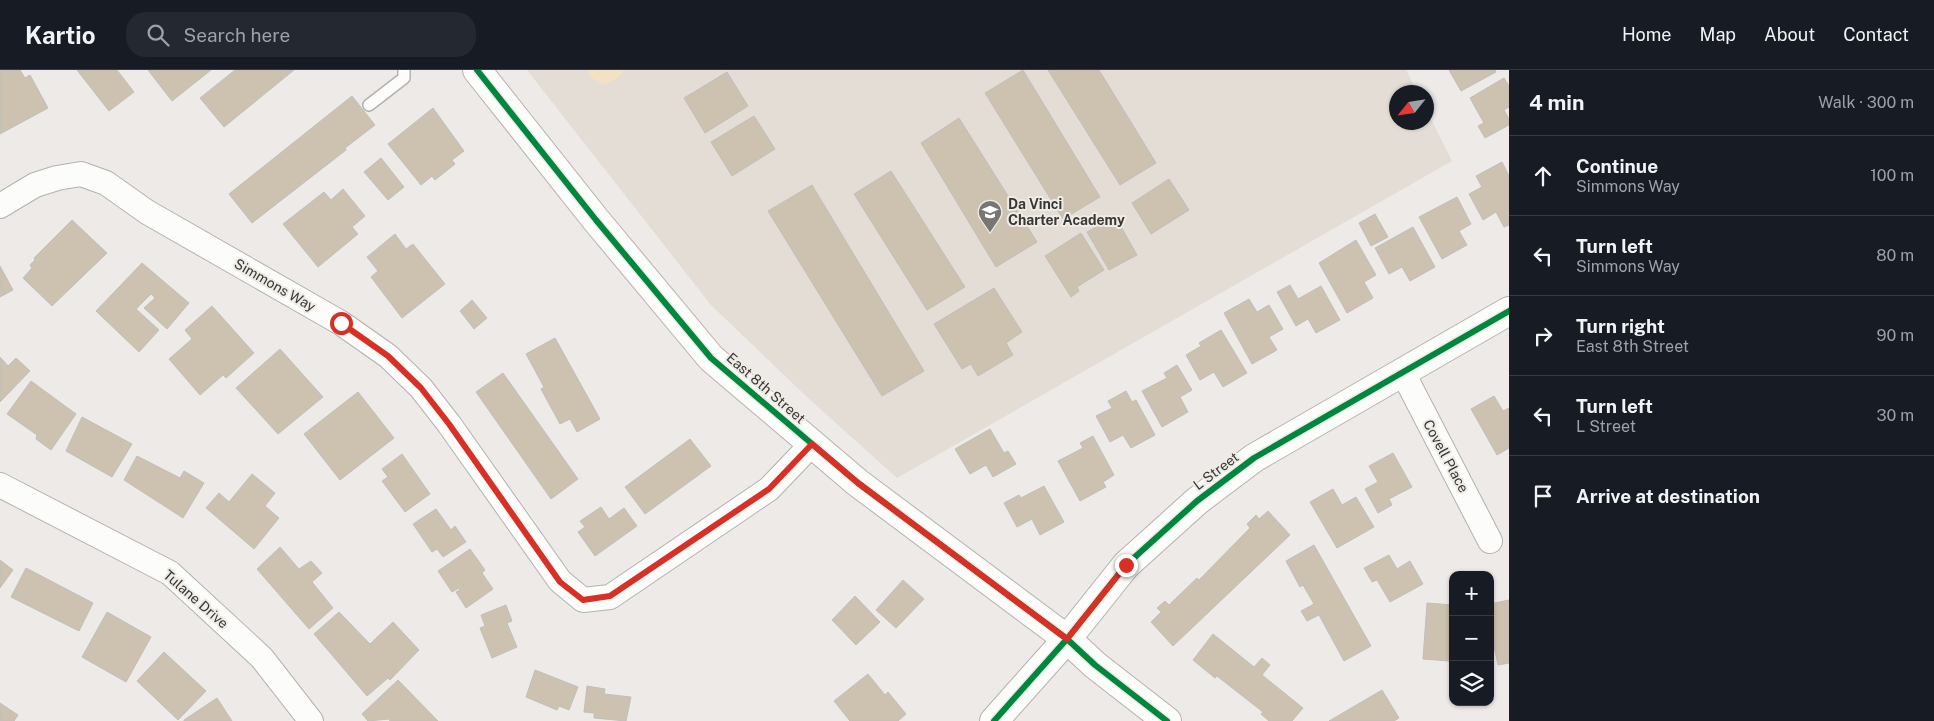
<!DOCTYPE html>
<html lang="en">
<head>
<meta charset="utf-8">
<style>
  body { margin:0; font-family:"Public Sans",sans-serif; background:#242831; color:#f1f3f6 }
  .controls { position:absolute; right:15px; bottom:15px; display:grid; overflow:hidden; border-radius:10px; box-shadow:0 1px 4px #0004 }
  .controls button { width:45px; height:45px; display:grid; place-items:center; padding:0; border:0; border-bottom:1px solid #363941; background:#171b24; color:#f1f3f6; font:25px sans-serif }
  .compass { position:absolute; left:1389px; top:15px; width:45px; height:45px; border-radius:50%; background:#171b24; box-shadow:0 1px 4px #0004; rotate:240deg }
  .stop { position:absolute; width:15px; height:15px; margin:-11px; border:4px solid #d93025; border-radius:50%; background:#fff }
  .stop.end { background:#d93025; border-color:#fff; box-shadow:0 1px 5px #0008 }
  .list { margin:0; padding:0; list-style:none }
  h2 { display:flex; justify-content:space-between; align-items:center; height:65px; margin:0; padding:0 20px; font-size:21px }
  h2 small { font-size:16px; font-weight:400; color:#9ea1a6 }
  .list li { display:grid; grid-template-columns:32px 1fr auto; gap:15px; align-items:center; box-sizing:border-box; height:80px; padding:0 20px; border-top:1px solid #363941 }
  .list b { display:block; font-size:19px; white-space:nowrap }
  .list p { margin:0; font-size:16px; white-space:nowrap; color:#9ea1a6 }
  .list em { font-size:16px; font-style:normal; color:#9ea1a6 }
  .icon { flex:none; width:28px; height:28px; fill:none; stroke:currentColor; stroke-width:2; stroke-linecap:round; stroke-linejoin:round }
  .map { position:relative; flex:none; width:1509px; height:651px; overflow:hidden }
  header { display:flex; align-items:center; gap:30px; box-sizing:border-box; height:70px; padding:0 25px; background:#171b24; border-bottom:1px solid #363941 }
  header strong { font-size:24px }
  nav { display:flex; gap:28px; margin-inline-start:auto; font-size:18px }
  .search { width:350px; height:45px; background:#242831; display:flex; align-items:center; gap:12px; box-sizing:border-box; padding:0 18px; border-radius:20px; color:#9ea1a6; font-size:19px }
  main { display:flex }
  aside { flex:1; background:#171b24 }
  .map>svg:first-child { display:block }
  .built { fill:#e3ddd5 }
  .green { fill:#f2e1c2 }
  .building { fill:#cdc2af; stroke:#c0bfbc }
  .lines { fill:none; stroke-linecap:round; stroke-linejoin:round }
  .service-casing { stroke:#b4b2b0; stroke-width:14 }
  .minor-casing { stroke:#b4b2b0; stroke-width:26 }
  .tertiary-casing { stroke:#b4b2b0; stroke-width:30 }
  .service { stroke:#fcfcfb; stroke-width:11 }
  .minor { stroke:#fcfcfb; stroke-width:24 }
  .tertiary { stroke:#fcfcfb; stroke-width:28 }
  .cycleway-casing { stroke:#efebe5; stroke-width:9 }
  .cycleway { stroke:#00873e; stroke-width:6 }
  .route { stroke:#d93025; stroke-width:6 }
  .labels { text-anchor:middle; stroke-width:4; stroke-linejoin:round; paint-order:stroke }
  .poi-label { font-size:14px; font-weight:bold; fill:#383735; stroke:#efebe5; text-anchor:start }
  .street-label { font-size:14px; fill:#383735; stroke:#efebe5 }
</style>
</head>
<body>
<header>
<strong>Kartio</strong>
<div class="search"><svg class="icon" aria-label="search" viewBox="0 0 24 24"><circle cx="10" cy="10" r="6"/><path d="M15 15l6 6"/></svg>Search here</div>
<nav><a>Home</a><a>Map</a><a>About</a><a>Contact</a></nav>
</header>
<main>
<div class="map">
<svg width="1509" height="651" viewBox="0 0 1509 651">
  <rect width="100%" height="100%" fill="#edeae7"/>
  <path class="built" d="M527,0H1406L1417,22H1396V52H1426L1427,41L1452,91L897,408L807,327L711,235Z"/>
  <path class="green" d="M587,0H623C620,9 613,11 605,14L591,8Z"/>
  <path class="building" d="M0,0H20L25,8L30,5L48,38L0,64Z
    M77,0H117L134,22L109,41Z
    M148,0H211L172,31Z
    M235,0H294L224,57L200,28Z
    M1023,0L1100,127L1063,149L985,23Z
    M1048,0H1099L1156,93L1120,115Z
    M1449,0H1495L1496,2L1461,21Z
    M727,2L748,36L705,63L684,28Z
    M1504,8L1509,16V37L1504,40L1509,49V55L1485,68L1478,56L1484,53L1470,28Z
    M352,26L375,55L345,78L346,80L252,153L229,124Z
    M433,38L464,81L452,90L455,94L435,110L432,106L421,115L388,74Z
    M754,46L775,79L732,106L711,72Z
    M959,48L1037,172L996,197L921,73Z
    M381,88L404,117L388,130L364,102Z
    M1502,92L1509,106V155L1504,157L1496,142L1483,150L1469,124L1482,117L1476,106Z
    M891,101L965,217L927,240L854,124Z
    M1169,109L1189,140L1151,164L1132,133Z
    M812,115L924,301L882,326L768,141Z
    M343,119L365,146L352,157L358,164L318,197L283,154L324,122L331,130Z
    M1457,127L1471,154L1459,161L1467,175L1442,189L1419,147Z
    M1375,144L1388,167L1371,176L1359,153Z
    M1115,146L1137,185L1109,200L1087,162Z
    M72,150L107,183L52,236L23,208L32,198L30,195L35,190L34,188Z
    M1413,157L1435,197L1410,211L1402,197L1389,204L1375,178Z
    M1081,163L1104,200L1077,217L1079,221L1071,227L1045,186Z
    M395,164L406,179L413,174L445,214L402,248L371,207L378,201L367,187Z
    M1356,170L1376,205L1364,212L1373,228L1347,243L1319,193Z
    M142,193L189,233L167,259L144,238L155,228L151,224L136,239L159,260L139,282L96,241Z
    M0,196L13,220L0,227Z
    M1290,215L1298,229L1321,216L1340,250L1316,263L1308,249L1296,256L1277,222Z
    M994,218L1022,262L1006,273L1013,285L978,306L971,294L962,299L934,254Z
    M1249,229L1257,242L1269,235L1283,259L1269,267L1277,280L1252,294L1224,243Z
    M472,230L487,248L474,259L460,241Z
    M212,236L254,283L226,308L223,305L200,325L169,289L192,269L185,260Z
    M1221,260L1247,303L1223,317L1214,302L1200,310L1186,285L1201,276L1199,273Z
    M555,268L600,349L577,362L570,349L560,354L541,319L544,317L526,284Z
    M280,279L323,327L278,364L236,318Z
    M0,287L8,296L16,288L30,301L0,332Z
    M1177,295L1192,320L1180,327L1188,342L1162,357L1142,321L1167,308L1164,303Z
    M503,303L578,409L551,429L476,322Z
    M31,311L76,344L51,380L36,369L37,365L7,344Z
    M1126,321L1132,332L1136,330L1155,365L1131,378L1123,365L1110,372L1096,346L1112,338L1108,331Z
    M358,322L394,368L340,410L304,364Z
    M1494,326L1503,341L1509,338V378L1497,385L1471,339Z
    M82,347L132,374L112,407L66,381Z
    M990,359L1004,383L1008,381L1016,394L993,407L986,395L970,404L955,379Z
    M1093,366L1114,405L1103,412L1106,417L1080,431L1058,391L1083,378L1080,373Z
    M690,369L711,396L645,444L625,417Z
    M1393,383L1412,417L1389,429L1392,435L1378,443L1365,419L1378,412L1369,396Z
    M402,384L430,424L405,442L382,411L388,407L382,399Z
    M137,386L180,408L184,401L204,413L183,448L124,410Z
    M252,404L275,423L265,436L279,448L254,479L206,438L219,423L229,432Z
    M1044,416L1064,452L1040,465L1032,449L1017,457L1004,433L1019,425L1021,428Z
    M1333,419L1342,435L1356,427L1374,457L1337,478L1310,432Z
    M601,437L609,449L624,438L637,456L595,486L578,462L585,457L580,451Z
    M436,439L451,460L455,456L466,472L443,487L437,479L432,482L413,454Z
    M1268,441L1290,465L1173,576L1151,552L1161,542L1157,538L1165,531L1169,535L1197,508L1199,510L1250,458L1247,454L1256,445L1259,449Z
    M1314,475L1371,576L1344,591L1319,545L1307,551L1301,541L1314,534L1303,515L1300,517L1286,491Z
    M280,477L299,499L311,491L322,503L312,512L333,538L309,559L257,499Z
    M470,479L485,500L482,503L493,519L466,538L456,522L460,520L459,518L452,522L438,501Z
    M1389,485L1397,499L1410,491L1423,514L1390,532L1377,510L1372,512L1364,498Z
    M0,490L13,500L0,518Z
    M26,498L93,533L79,561L11,527Z
    M903,510L924,529L896,558L876,540Z
    M855,526L880,552L856,575L832,550Z
    M1509,530V593L1498,595L1490,556V534Z
    M1427,533L1453,535V580H1450L1449,591L1423,589Z
    M506,535L512,551L507,553L517,577L492,588L480,558L485,556L481,545Z
    M107,542L151,567L126,612L82,587Z
    M339,542L370,574L393,552L419,580L390,610L388,608L367,626L314,564Z
    M1213,564L1254,597L1262,588L1270,595L1262,605L1303,638L1292,651H1269L1261,644L1263,642L1217,606L1215,608L1193,590Z
    M164,582L206,621L178,650L137,611Z
    M535,600L578,617L569,640L559,636L557,640L526,627Z
    M868,604L885,625L888,622L906,644L898,651H850L834,631Z
    M398,610L438,651H390L389,649L368,651L362,644Z
    M587,616L605,619L604,624L631,627L626,651L594,648V643L584,642Z
    M1382,620L1399,648L1394,651H1329Z
    M217,628L232,651H184V650Z
    M0,633L18,645L14,651H0Z"/>
  <g class="lines">
    <g class="service-casing">
      <path id="service" d="M369,35L404,8V0"/>
    </g>
    <g class="minor-casing">
      <path id="minor" d="M0,136L35,115L57,108L81,104L106,113L147,142L341,253L388,286L421,318L449,354L560,511L583,530L610,527L769,419L812,374
        M1402,301L1490,471
        M0,415L170,503L262,588L311,651"/>
    </g>
    <g class="tertiary-casing">
      <path id="tertiary" d="M477,0L596,150L711,288L858,413L1067,569L1095,595L1167,651
        M994,651L1067,569L1126,495L1197,431L1254,388L1509,241"/>
    </g>
    <use href="#service" class="service"/>
    <use href="#minor" class="minor"/>
    <use href="#tertiary" class="tertiary"/>
    <g class="cycleway-casing">
      <path id="cycleway" d="M477,0L596,150L711,288L858,413L1067,569L1095,595L1167,651
        M994,651L1067,569L1126,495L1197,431L1254,388L1509,241"/>
    </g>
    <use href="#cycleway" class="cycleway"/>
  </g>
  <g class="lines">
    <path class="route" d="M341,253L388,286L421,318L449,354L560,512L583,530L610,526L769,419L812,374L858,413L1067,569L1126,495"/>
  </g>
  <defs>
    <g id="school-pin" transform="scale(1.25)"><path d="M0 17L-7.5 6A9.5 9.5 0 1 1 7.5 6Z" fill="#777673" stroke="#efebe5"/><path d="M0-5L7-2L0 1L-7-2ZM-4 1L0 2.5L4 1V4Q0 6-4 4Z" fill="#fff"/></g>
  </defs>
  <g fill-rule="evenodd">
    <use href="#school-pin" x="990" y="142"/>
  </g>
  <g class="labels">
    <g class="poi-label">
      <text x="1008" y="139">Da Vinci<tspan x="1008" dy="16">Charter Academy</tspan></text>
    </g>
    <g class="street-label">
      <text transform="translate(275 215) rotate(30)" y="5">Simmons Way</text>
      <text transform="translate(766 318) rotate(41)" y="5">East 8th Street</text>
      <text transform="translate(1446 386) rotate(62)" y="5">Covell Place</text>
      <text transform="translate(1216 401) rotate(-37)" y="5">L Street</text>
      <text transform="translate(196 529) rotate(41)" y="5">Tulane Drive</text>
    </g>
  </g>
</svg>
<div class="controls">
<button>+</button>
<button>−</button>
<button><svg class="icon" aria-label="layers" viewBox="0 0 24 24"><path d="M12 4l9 5-9 5-9-5zM3 14l9 5 9-5"/></svg></button>
</div>
<svg class="compass" viewBox="-18 -18 36 36"><path d="M0-13l5 13h-10z" fill="#e53935"/><path d="M0 13l5-13h-10z" fill="#9ea1a6"/></svg>
<div class="stop" style="left:341px;top:253px"></div>
<div class="stop end" style="left:1126px;top:495px"></div>
</div>
<aside>
<h2>4 min<small>Walk · 300 m</small></h2>
<ul class="list">
<li><svg class="icon" aria-label="ahead" viewBox="0 0 24 24"><path d="M12 20V5M6 11l6-6 6 6"/></svg><div><b>Continue</b><p>Simmons Way</p></div><em>100 m</em></li>
<li><svg class="icon" aria-label="left" viewBox="0 0 24 24"><path d="M17 20v-9H6M10 6l-5 5 5 5"/></svg><div><b>Turn left</b><p>Simmons Way</p></div><em>80 m</em></li>
<li><svg class="icon" aria-label="right" viewBox="0 0 24 24"><path d="M7 20v-9h11M14 6l5 5-5 5"/></svg><div><b>Turn right</b><p>East 8th Street</p></div><em>90 m</em></li>
<li><svg class="icon" aria-label="left" viewBox="0 0 24 24"><path d="M17 20v-9H6M10 6l-5 5 5 5"/></svg><div><b>Turn left</b><p>L Street</p></div><em>30 m</em></li>
<li><svg class="icon" aria-label="arrive" viewBox="0 0 24 24"><path d="M6 21V4h12l-3 4 3 4H6"/></svg><div><b>Arrive at destination</b></div></li>
</ul>
</aside>
</main>
</body>
</html>
